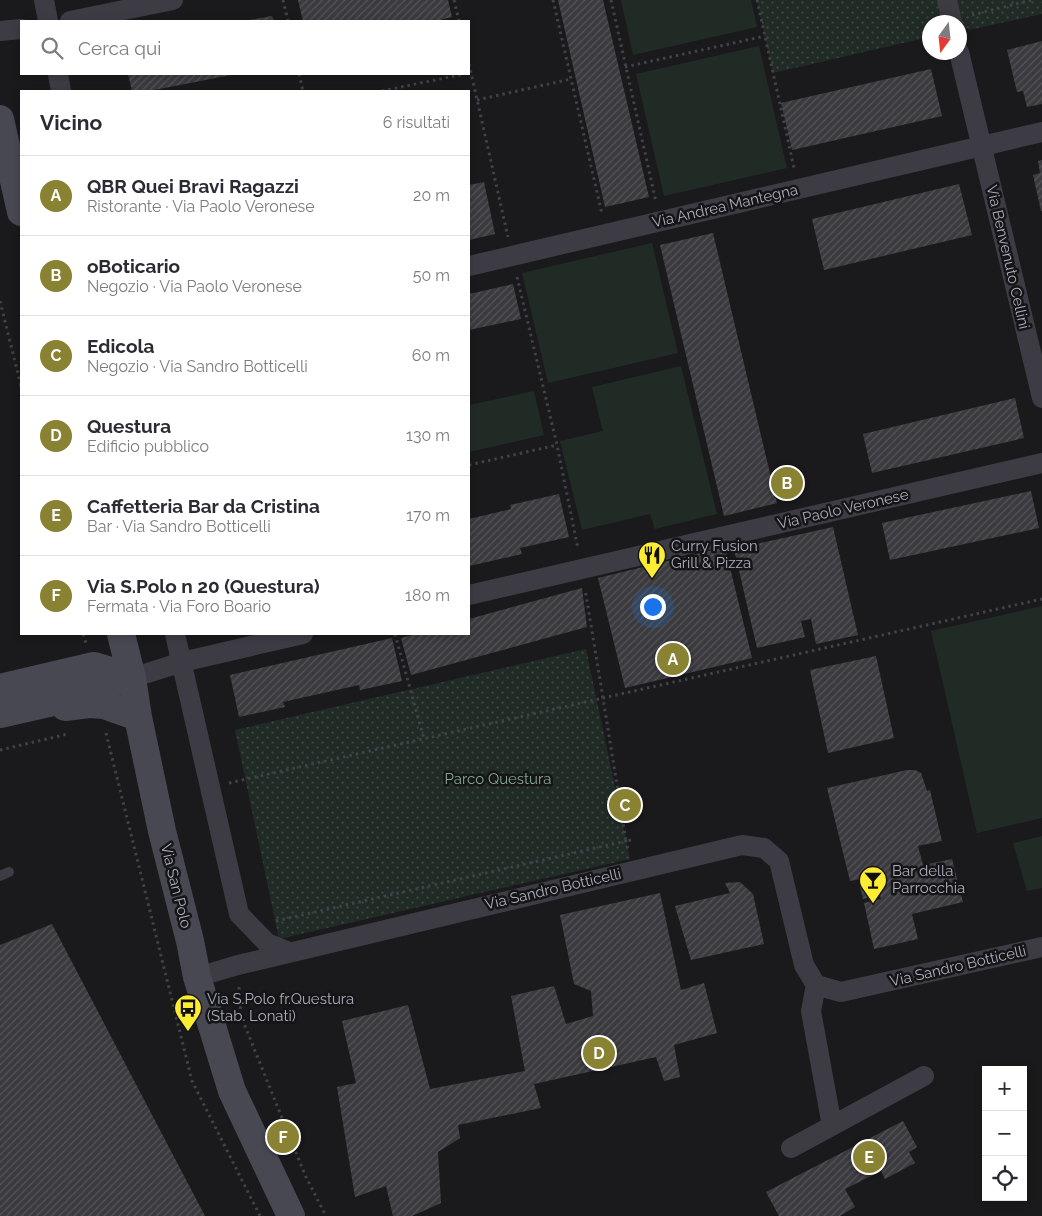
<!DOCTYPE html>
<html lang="it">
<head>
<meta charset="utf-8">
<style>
  body { margin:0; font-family:Raleway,sans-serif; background:#f7f7f7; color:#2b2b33 }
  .controls { position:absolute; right:15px; bottom:15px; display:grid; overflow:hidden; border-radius:0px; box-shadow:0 2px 8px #0003 }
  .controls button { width:45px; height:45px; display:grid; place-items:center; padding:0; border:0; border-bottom:1px solid #e1e1e2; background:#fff; color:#2b2b33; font:25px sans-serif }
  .compass { position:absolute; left:922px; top:15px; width:45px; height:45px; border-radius:50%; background:#fff; box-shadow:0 2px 8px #0003; rotate:195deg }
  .you { position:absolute; left:652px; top:606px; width:18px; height:18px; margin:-12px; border:4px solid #fff; border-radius:50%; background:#1a73e8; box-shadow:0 0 0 8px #1a73e833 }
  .badge { display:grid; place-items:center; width:32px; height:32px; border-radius:50%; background:#898233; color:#fff; font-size:16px; font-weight:700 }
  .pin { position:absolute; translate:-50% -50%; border:2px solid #fff; box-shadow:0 1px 5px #0006 }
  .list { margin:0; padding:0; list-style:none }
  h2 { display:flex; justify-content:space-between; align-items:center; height:65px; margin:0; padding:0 20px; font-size:21px }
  h2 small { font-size:16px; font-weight:400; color:#7c7c81 }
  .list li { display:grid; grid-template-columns:32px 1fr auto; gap:15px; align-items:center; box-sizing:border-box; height:80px; padding:0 20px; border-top:1px solid #e1e1e2 }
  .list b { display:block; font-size:19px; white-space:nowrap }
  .list p { margin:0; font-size:16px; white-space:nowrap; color:#7c7c81 }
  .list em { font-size:16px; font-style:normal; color:#7c7c81 }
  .icon { flex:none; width:28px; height:28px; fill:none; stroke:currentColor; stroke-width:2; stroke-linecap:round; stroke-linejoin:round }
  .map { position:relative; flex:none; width:1042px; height:1216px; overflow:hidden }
  .search { position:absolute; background:#fff; box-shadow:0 2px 8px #0003; left:20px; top:20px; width:450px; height:55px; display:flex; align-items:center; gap:12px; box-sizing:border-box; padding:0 18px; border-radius:0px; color:#7c7c81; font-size:19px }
  .panel { position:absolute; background:#fff; box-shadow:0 2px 8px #0003; left:20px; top:90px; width:450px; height:545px; border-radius:0px }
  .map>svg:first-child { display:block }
  .grass { fill:#212b25 }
  .park { fill:url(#park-dots) }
  .building { fill:url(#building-hatch) }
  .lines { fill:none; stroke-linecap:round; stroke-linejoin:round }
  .path { stroke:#404149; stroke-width:3; stroke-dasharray:2.5 4; stroke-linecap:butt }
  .lane { stroke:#3d3c44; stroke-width:10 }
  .street { stroke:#3d3c44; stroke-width:20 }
  .secondary { stroke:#484852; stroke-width:28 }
  .labels { text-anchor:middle; stroke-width:5; stroke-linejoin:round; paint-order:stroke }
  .street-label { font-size:15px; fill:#acacbc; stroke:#151517 }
  .poi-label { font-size:15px; fill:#acacbc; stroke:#151517; text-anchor:start }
  .park-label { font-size:15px; fill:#82a88e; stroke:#151517 }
</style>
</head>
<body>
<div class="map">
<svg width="1042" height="1216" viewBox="0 0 1042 1216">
  <defs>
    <pattern id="park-dots" width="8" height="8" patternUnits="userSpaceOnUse" patternTransform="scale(1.25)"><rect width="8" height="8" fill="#212b25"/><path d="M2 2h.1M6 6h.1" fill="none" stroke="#3f4743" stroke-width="1.8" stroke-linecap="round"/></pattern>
    <pattern id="building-hatch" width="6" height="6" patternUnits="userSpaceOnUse" patternTransform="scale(1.25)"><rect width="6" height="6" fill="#3b3a3e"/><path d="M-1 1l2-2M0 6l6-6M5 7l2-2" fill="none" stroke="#555458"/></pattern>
  </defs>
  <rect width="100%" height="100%" fill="#1a1a1c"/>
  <path class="grass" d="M621,0H751L757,27L633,55Z
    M759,46L787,168L664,196L636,74Z
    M652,243L678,353L548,383L522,273Z
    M681,366L717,514L655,529L650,514L582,530L560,441L603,431L592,387Z
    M534,391L544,435L469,452V405Z
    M1042,606V818L977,833L931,631Z
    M1042,836V888L1027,891L1013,843Z"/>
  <path class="park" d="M757,0H1042V14L969,30L968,28L960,30V22H930L929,37L773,73Z
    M586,649L630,859L279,939L235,730Z"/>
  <path class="building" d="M298,0H448L452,17L436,21H303Z
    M558,0H603L649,197L605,207Z
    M272,16L274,21H249V20Z
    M1042,41V104L1027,107L1023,91L1017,92L1007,50Z
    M931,69L942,116L792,150L781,103Z
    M128,74H231V75L149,91H132Z
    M1042,160V211H1041L1033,175L1040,173L1038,161Z
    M484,182L495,234L469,240V185Z
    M959,184L972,235L824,270L812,219Z
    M713,233L777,503L724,516L660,245Z
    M513,284L521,319L469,330V294Z
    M1015,398L1024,438L872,473L863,434Z
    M1031,491L1039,528L890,560L882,523Z
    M559,494L569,537L520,548L522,554L469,566V519L511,509L510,505Z
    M833,527L858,635L816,644L811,619L801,621L805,637L757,648L734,549Z
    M725,547L752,658L625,688L598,578Z
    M582,588L587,627L411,675L401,638L415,634H469V619Z
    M392,638L402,681L360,690L359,685L283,702L285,707L239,717L230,675Z
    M876,656L894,738L828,753L810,670Z
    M907,770H915L921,773L927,791L930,790L942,841L918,846L923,865L952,859L963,902L912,914L918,939L874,949L864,903L881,899L875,876L850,881L827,788Z
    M740,882L753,894L764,944L691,960L675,906L730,893L725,883Z
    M873,884L876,896L863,899L860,887Z
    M660,893L681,990L704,983L717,1033L674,1045L680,1077L664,1081L656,1057L534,1084L541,1108L458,1125L460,1138L438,1152L441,1203L412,1216H393L386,1186L355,1197L337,1087L356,1083L342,1021L408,1005L430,1089L525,1071L511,996L554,986L566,1024L593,1016L591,991L574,984L560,915Z
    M52,924L205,1216H0V945Z
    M903,1121L917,1147L909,1152L915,1163L885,1179L881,1171L845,1189L855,1207L840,1216H779L766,1192Z"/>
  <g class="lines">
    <path class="path" d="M283,0L288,21
      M454,0L459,21
      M553,0L602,214
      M611,0L656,202
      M757,0L794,168
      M972,15L1032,0
      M469,64L508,237
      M625,67L765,36
      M299,74L303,91
      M382,91L464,74
      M477,100L571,79
      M517,277L557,445L578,549
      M0,301L21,386
      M469,465L557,445
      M83,634L86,643
      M395,634L424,739
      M106,733L192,1081L260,1216
      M0,750L68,734
      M229,783L603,698L585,589
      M631,840L626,841L603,698L1042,599
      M276,921L626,841L628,850
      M239,987L241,1016L305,1175L326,1216"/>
    <path class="lane" d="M0,876L9,872"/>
    <path class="street" d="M44,0L48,21
      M947,0L952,22
      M70,21L173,0
      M0,31L21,29
      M959,52L1042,398
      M58,74L61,91
      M469,266L1042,132
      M469,595L1042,463
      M175,634L239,914L267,943L289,952
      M132,678L182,662L303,634
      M197,977L238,965L742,845L764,848L779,861L804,965L816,985L841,992L1042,947
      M816,985L811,1011L832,1126
      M791,1148L924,1076"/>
    <path class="secondary" d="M0,119L21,212
      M121,634L132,678L138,717L162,831L190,941L197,977L232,1091L291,1216
      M0,688L94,666L130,677
      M65,707L89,704L104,705L138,717
      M0,714L53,702L62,696L132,678"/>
  </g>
  <defs>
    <g id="restaurant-pin" transform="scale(1.4375)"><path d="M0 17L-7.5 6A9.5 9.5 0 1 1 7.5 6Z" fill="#fced32" stroke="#151517"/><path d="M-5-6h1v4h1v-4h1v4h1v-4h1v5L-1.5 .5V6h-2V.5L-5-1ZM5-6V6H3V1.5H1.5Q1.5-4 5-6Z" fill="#111"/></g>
    <g id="bar-pin" transform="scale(1.4375)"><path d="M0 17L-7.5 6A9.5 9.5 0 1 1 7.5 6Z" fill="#fced32" stroke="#151517"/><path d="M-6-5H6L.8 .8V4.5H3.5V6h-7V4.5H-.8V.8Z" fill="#111"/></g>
    <g id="bus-pin" transform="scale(1.4375)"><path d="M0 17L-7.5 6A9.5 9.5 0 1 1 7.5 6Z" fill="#fced32" stroke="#151517"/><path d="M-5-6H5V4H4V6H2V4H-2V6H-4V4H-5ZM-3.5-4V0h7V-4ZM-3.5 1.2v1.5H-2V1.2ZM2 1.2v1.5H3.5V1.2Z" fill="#111"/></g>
  </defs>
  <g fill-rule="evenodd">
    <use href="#restaurant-pin" x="652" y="555"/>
    <use href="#bar-pin" x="873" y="880"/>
    <use href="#bus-pin" x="188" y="1008"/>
  </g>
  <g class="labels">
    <g class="street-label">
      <text transform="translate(725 206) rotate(-13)" y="5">Via Andrea Mantegna</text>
      <text transform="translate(1008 257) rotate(77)" y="5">Via Benvenuto Cellini</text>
      <text transform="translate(843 509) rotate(-13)" y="5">Via Paolo Veronese</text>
      <text transform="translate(176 886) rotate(76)" y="5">Via San Polo</text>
      <text transform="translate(553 889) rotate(-13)" y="5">Via Sandro Botticelli</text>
      <text transform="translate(958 966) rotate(-13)" y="5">Via Sandro Botticelli</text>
    </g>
    <g class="poi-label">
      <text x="671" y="551">Curry Fusion<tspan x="671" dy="17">Grill &amp; Pizza</tspan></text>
      <text x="892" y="876">Bar della<tspan x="892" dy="17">Parrocchia</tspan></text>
      <text x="207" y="1004">Via S.Polo fr.Questura<tspan x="207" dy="17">(Stab. Lonati)</tspan></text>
    </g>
    <g class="park-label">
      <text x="498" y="784">Parco Questura</text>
    </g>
  </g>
</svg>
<div class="controls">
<button>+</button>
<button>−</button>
<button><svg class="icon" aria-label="locate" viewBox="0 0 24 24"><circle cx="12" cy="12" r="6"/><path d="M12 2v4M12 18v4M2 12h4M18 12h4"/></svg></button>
</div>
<svg class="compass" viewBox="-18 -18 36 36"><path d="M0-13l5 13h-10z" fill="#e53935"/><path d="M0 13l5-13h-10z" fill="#7c7c81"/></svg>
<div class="you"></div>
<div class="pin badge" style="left:673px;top:659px">A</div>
<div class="pin badge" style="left:787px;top:483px">B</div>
<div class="pin badge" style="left:625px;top:805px">C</div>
<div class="pin badge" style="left:599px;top:1053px">D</div>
<div class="pin badge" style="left:869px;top:1157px">E</div>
<div class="pin badge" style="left:283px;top:1137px">F</div>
<div class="search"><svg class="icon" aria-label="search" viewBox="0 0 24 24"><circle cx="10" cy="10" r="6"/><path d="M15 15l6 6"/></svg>Cerca qui</div>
<section class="panel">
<h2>Vicino<small>6 risultati</small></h2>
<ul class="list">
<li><span class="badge">A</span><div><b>QBR Quei Bravi Ragazzi</b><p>Ristorante · Via Paolo Veronese</p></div><em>20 m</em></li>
<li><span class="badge">B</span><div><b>oBoticario</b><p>Negozio · Via Paolo Veronese</p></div><em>50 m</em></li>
<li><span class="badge">C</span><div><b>Edicola</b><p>Negozio · Via Sandro Botticelli</p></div><em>60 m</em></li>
<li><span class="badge">D</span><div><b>Questura</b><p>Edificio pubblico</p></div><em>130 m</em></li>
<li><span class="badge">E</span><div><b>Caffetteria Bar da Cristina</b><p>Bar · Via Sandro Botticelli</p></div><em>170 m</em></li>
<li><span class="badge">F</span><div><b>Via S.Polo n 20 (Questura)</b><p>Fermata · Via Foro Boario</p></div><em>180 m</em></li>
</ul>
</section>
</div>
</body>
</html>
